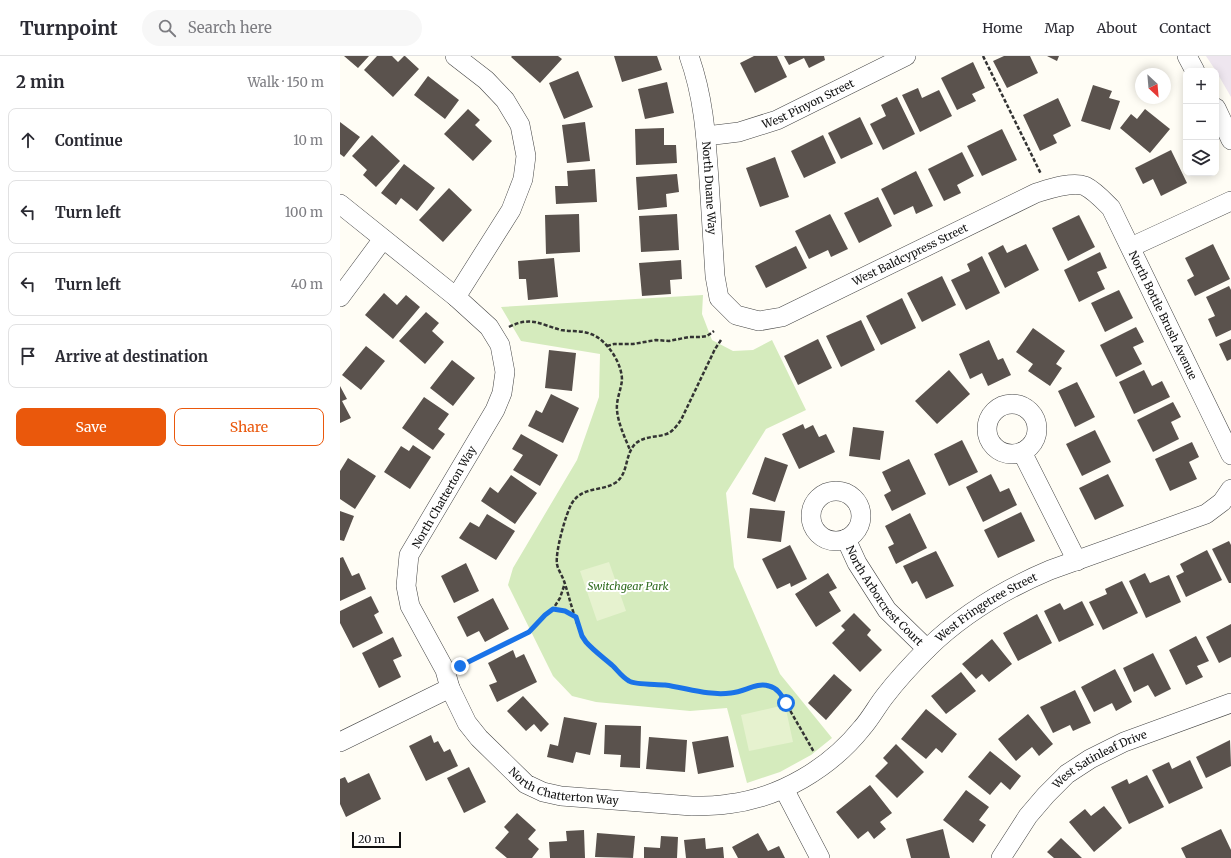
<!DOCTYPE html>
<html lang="en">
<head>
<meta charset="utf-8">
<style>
  body { margin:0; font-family:Merriweather,serif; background:#f7f7f7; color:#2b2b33 }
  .controls { position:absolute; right:12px; top:12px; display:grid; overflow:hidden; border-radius:8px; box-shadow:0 2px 10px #0003 }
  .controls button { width:36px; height:36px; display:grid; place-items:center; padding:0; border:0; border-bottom:1px solid #e1e1e2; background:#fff; color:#2b2b33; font:20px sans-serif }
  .compass { position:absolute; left:795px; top:12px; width:36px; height:36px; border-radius:50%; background:#fff; box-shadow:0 2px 10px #0003; rotate:154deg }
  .scale { position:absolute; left:12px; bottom:10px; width:49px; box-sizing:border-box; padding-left:4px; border:2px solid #111; border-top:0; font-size:11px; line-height:14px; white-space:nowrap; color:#111; -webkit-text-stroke:3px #fff; paint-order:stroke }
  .stop { position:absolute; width:12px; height:12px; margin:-9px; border:3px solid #1a73e8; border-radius:50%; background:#fff }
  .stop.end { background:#1a73e8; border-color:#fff; box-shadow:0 1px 4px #0008 }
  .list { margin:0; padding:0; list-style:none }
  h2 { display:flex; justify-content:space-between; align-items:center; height:52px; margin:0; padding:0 16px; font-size:17px }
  h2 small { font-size:13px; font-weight:400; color:#7c7c81 }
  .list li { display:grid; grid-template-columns:26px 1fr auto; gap:12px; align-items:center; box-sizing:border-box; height:64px; margin:0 8px 8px; padding:0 8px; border:1px solid #e1e1e2; border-radius:8px }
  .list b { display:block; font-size:15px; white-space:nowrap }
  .list em { font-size:13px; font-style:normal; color:#7c7c81 }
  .actions { display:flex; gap:8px; padding:12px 16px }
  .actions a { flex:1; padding:9px 0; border:1px solid #ea580c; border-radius:8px; text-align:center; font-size:14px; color:#ea580c }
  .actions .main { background:#ea580c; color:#fff }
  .icon { flex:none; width:22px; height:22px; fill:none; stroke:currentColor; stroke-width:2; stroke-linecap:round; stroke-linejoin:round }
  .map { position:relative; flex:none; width:891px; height:802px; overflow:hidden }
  header { display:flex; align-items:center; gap:24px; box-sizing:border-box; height:56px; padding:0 20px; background:#fff; border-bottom:1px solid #e1e1e2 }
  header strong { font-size:19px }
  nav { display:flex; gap:22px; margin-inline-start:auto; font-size:14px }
  .search { width:280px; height:36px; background:#f7f7f7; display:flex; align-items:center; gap:10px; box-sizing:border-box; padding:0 14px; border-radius:22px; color:#7c7c81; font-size:15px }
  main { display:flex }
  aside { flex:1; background:#fff }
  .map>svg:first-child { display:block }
  .industrial { fill:#eee6ef }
  .green { fill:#d5ebbd }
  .pitch { fill:#e6f2cf }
  .building { fill:#5a524d }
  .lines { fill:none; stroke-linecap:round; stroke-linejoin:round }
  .minor-casing { stroke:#444; stroke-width:20 }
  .path { stroke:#333; stroke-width:2.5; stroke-dasharray:4 2; stroke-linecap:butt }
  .minor { stroke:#fff; stroke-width:19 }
  .route { stroke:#1a73e8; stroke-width:5 }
  .labels { text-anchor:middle; stroke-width:4; stroke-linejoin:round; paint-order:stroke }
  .street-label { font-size:11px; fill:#111; stroke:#fff }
  .park-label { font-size:11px; font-style:italic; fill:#2f6b1f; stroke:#fff }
</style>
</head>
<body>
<header>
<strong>Turnpoint</strong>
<div class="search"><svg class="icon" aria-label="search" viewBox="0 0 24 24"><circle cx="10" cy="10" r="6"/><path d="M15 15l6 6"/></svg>Search here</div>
<nav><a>Home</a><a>Map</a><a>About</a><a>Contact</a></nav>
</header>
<main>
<aside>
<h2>2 min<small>Walk · 150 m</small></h2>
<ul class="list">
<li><svg class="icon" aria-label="ahead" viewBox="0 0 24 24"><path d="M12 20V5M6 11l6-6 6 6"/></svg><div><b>Continue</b></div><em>10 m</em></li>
<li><svg class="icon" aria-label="left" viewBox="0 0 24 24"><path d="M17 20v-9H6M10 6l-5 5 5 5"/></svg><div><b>Turn left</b></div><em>100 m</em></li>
<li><svg class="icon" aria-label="left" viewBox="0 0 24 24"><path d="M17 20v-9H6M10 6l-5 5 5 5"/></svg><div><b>Turn left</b></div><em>40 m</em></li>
<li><svg class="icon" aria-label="arrive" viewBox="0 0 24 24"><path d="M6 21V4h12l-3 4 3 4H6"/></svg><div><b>Arrive at destination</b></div></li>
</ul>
<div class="actions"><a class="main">Save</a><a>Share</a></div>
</aside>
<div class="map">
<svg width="891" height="802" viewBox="0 0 891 802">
  <rect width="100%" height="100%" fill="#fffdf5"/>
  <path class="industrial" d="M866,0H891V41L876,15Z"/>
  <path class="green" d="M363,239L362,258L372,284L393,295L413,294L432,284L466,354L426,373L386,437L394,511L440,618L492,682L471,699L440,716L407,727L387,652L350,655L256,646L232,640L213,620L168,529L173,512L237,404L259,341L260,298L181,285L161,251Z"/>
  <path class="pitch" d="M269,506L286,555L257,565L240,515Z
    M445,649L453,686L409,695L401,659Z"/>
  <path class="building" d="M4,0H29L18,12Z
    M37,0H52L58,6L64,0H65L79,13L53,41L24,14Z
    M172,0H218L222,3L200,27L171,1Z
    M274,0H317L322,14L282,26Z
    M414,0H437L447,21L415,37L400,7Z
    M444,0H484L485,4L469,12L464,2L449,9Z
    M664,0H690L698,17L667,32L653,5Z
    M707,0H719L717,5Z
    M633,6L645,32L632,38L636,45L617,54L601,22Z
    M238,15L253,51L224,63L209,27Z
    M88,20L119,44L105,63L74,39Z
    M327,26L334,57L305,63L298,33Z
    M753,29L772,35L769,42L780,45L770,74L741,65Z
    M578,32L582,42L599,34L612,60L580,76L562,39Z
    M557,41L575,78L543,94L530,68L546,60L541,49Z
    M718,42L731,70L713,79L717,87L700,95L683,59Z
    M128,53L140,64L135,69L152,85L133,105L104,78Z
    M805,53L830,73L810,97L780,72L791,58L797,63Z
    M520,61L533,88L501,103L488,77Z
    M0,66L20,81L4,101L0,98Z
    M245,66L250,105L227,107L222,69Z
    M324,72V89H336L337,107L296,109L295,73Z
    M662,73L677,104L642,120L627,90Z
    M32,79L60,105L36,131L23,119L27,114L12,100Z
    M483,79L496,107L464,122L451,95Z
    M831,94L847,127L821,140L813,123L803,128L795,112Z
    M622,96L634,120L617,129L621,137L604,145L588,113Z
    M435,101L449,141L420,151L406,112Z
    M64,108L95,132L77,155L61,142L56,149L41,137Z
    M255,113L257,146L216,148L215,130H228L227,115Z
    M576,115L593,150L576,158L573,150L554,159L541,133Z
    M337,118L339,136L326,138L327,151L298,154L296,121Z
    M109,132L132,154L103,186L79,164Z
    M538,141L552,170L519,187L504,157Z
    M239,158L240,196L206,198L205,159Z
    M337,158L339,194L301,196L299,160Z
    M490,158L508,193L491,201L488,194L469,203L455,175Z
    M739,159L755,191L728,205L712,172Z
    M686,188L699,214L665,232L648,197L663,189L667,197Z
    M873,188L890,223L855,240L847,224L854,220L845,202Z
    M456,190L467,212L426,232L415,210Z
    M760,196L767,212L757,216L765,233L739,246L724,214Z
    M642,200L660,237L626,254L611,224L630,215L627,208Z
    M214,202L218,241L188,244L186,223H179L178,205Z
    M341,204L342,223L330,224L331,238L302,240L299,207Z
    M602,220L616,249L582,266L567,237Z
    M889,230L891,234V274L876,281L868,263L875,260L866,241Z
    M779,234L793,262L765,276L751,247Z
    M44,237L57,249L66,239L80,251L53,283L25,259Z
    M562,242L576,272L541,289L526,260Z
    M86,256L99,267L92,275L104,286L85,308L59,285Z
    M521,264L535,294L501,311L486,280Z
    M796,271L804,286L793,291L802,308L776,321L760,289Z
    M693,272L725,295L716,308L722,312L710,330L688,315L693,308L676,296Z
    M478,283L492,312L458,329L444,300Z
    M891,283V303L887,305L879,288Z
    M649,284L658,304L663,302L671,319L648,330L642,317L630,323L619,298Z
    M26,290L45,305L21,334L2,319Z
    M209,294L236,297L232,335L205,332Z
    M112,304L135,322L113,350L90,332Z
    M609,314L630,338L597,368L575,345Z
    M804,314L812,330L822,325L830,341L794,358L779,326Z
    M737,326L755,361L735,371L718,335Z
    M0,330L7,343L2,345L11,362L0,367Z
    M211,338L239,352L223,387L188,370L196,354L202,357Z
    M84,341L109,358L98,373L105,378L93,394L62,372Z
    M833,346L841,361L831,366L839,383L813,396L797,364Z
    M463,368L465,373L473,369L479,381L486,378L495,396L459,413L442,378Z
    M513,371L544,375L540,404L509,400Z
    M755,374L771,406L742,420L726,388Z
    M181,378L218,399L200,430L173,414L183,399L172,393Z
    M622,384L638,416L609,430L594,398Z
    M852,386L859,401L849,406L857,423L830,435L815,403Z
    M73,389L91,401L70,433L44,416L61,390L69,395Z
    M425,401L448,409L435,446L412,438Z
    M8,402L36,420L15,453L0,443V415Z
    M569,403L586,438L552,455L544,439L551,435L542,416Z
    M651,418L660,436L669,432L677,449L643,466L626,431Z
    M768,418L784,450L755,464L739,432Z
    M171,419L197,437L175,468L141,445L150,431L158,437Z
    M410,452L445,455L441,486L407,482Z
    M0,455L14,460L4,485L0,484Z
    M681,456L695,485L658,502L644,474Z
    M570,457L587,492L556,508L548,491L554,488L545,470Z
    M147,458L175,475L156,504L119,482L130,466L139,471Z
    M889,485L891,489V527H889L872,493Z
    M450,489L467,523L451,531L450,527L437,533L422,503Z
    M867,494L882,524L846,541L836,520L844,516L840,508Z
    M596,495L614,530L586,543L577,525L572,528L563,510Z
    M3,501L12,520L19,517L26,533L0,545V502Z
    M126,507L139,535L114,547L101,520Z
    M488,517L497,532L489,536L501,555L476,571L455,538Z
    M805,517L810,527L829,519L841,546L806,562L789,525Z
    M782,525L798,557L763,574L749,546L767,538L765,533Z
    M31,540L39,556L34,559L43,577L13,592L0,567V555Z
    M153,542L169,573L145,586L139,575L127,581L117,561Z
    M742,545L754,569L719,586L704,555L720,547L724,554Z
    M514,557L531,574L527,579L542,594L520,616L492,587L505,574L501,570Z
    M697,558L712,587L678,605L663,577Z
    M891,568V601L879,607L866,581Z
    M856,580L869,605L857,610L863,621L846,629L829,594Z
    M53,581L62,600L53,604L61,621L39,632L22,597Z
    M652,583L672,608L649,626L642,618L636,623L622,608Z
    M173,594L176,602L184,598L197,626L157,646L149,629L157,626L148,607Z
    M813,597L831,633L815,641L808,629L794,636L783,612Z
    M775,613L792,646L776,655L772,647L754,656L741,631Z
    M621,616L636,635L606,658L591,640Z
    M494,618L512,634L486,664L468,647Z
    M735,634L751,667L733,675L730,669L713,677L700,651Z
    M183,640L209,668L201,676L194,668L186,675L167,655Z
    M586,653L617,678L602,697L596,692L586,703L561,683Z
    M688,658L713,688L699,700L692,691L676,705L658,683Z
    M224,661L257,667L250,699L236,696L233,707L207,701L210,688L218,690Z
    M265,669L301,670L300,712L280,711L281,699L264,698Z
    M91,679L94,687L98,685L104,696L110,693L118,710L86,725L69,690Z
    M388,680L394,711L358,718L352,686Z
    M309,681L347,684L345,716L306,713Z
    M890,684L891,710L866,722L856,701Z
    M556,688L584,716L557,742L535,720L548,707L543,702Z
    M650,695L681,720L670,734L661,726L650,739L628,721Z
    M850,704L863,732L829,748L812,714L829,706L832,713Z
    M129,711L146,746L124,757L107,722Z
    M29,717L41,743L6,761L0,748V723L5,721L8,727Z
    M807,719L824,751L789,768L771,731L787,723L789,728Z
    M530,729L552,757L540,766L546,773L534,783L528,775L518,783L496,756Z
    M626,734L649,751L639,764L646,769L633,787L603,764Z
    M764,750L782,772L754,796L729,766L745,753L751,760Z
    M177,757L196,774L188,783L199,793L192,802H167L155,792L169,776L164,771Z
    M603,773L610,802H571L566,783Z
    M881,773L891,794V802H846L841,792Z
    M244,774L245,802H210L209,786L227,785L226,775Z
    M257,777L295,780L293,802L255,801Z
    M418,777L428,795L439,790L445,802H398L392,791Z
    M321,780L338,781L337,802H304V791L320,792Z
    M365,782L366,793L383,791L384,802H346L344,784Z
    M721,782L742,802H714L707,796Z"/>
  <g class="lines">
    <g class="minor-casing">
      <g id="minor">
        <path d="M115,0L146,24L165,44L180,69L186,100L183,123L171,154L116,241"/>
        <path id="s1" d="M349,0C364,42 366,81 369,124C371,156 373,188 375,220L379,242L396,259L419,265L442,261L696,137C709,133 732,125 745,130C755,135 763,144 771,152L891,399"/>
        <path d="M847,0L855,15"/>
        <path d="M876,52L891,84"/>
        <path id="s2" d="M366,80L399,76L437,64L566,0"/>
        <path id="s3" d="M0,148L116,241L149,271L160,289L165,316L162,337L155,354L69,499L66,530L70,550L105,614L110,632L127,667L139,682L186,728L203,736L221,740L352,750C364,750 376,750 388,748C440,742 490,712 522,672C531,662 537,650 545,640C558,623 573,607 588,592C623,558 665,533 710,514L866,458L882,446L891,433"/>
        <path d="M791,191L891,145"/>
        <path d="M0,241L43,183"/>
        <circle cx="672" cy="373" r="25"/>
        <path d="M682,396L737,505"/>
        <circle cx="496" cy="460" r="25"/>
        <path id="s4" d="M506,483L517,507L547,554L587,593"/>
        <path d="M0,686L110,632"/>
        <path d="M444,733L480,802"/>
        <path id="s5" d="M661,802L688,760L706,739L727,718L750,703L784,686L891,647"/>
      </g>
    </g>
    <path class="path" d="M643,0L701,118
      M169,271C191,260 199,268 221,274C231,276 241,274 251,278C267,284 282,307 282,324C281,334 276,344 277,354C278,367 285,382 290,394
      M381,284L375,293L341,364C338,368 334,374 329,377C318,382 305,379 295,388C284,400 289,418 275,427C260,436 243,430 232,447C226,457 215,496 217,508C218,514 222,519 224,525C230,542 236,573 247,587C253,595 264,602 271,609C277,614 283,624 292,626C302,629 314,628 325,629C347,632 370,640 393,637C412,635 423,620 440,637L474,696
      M267,290L274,288H293L316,284L329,285L349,281H360L367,280L374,275
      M213,553L225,555L236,561
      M120,610L189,576L205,559L213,553L220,542L224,530"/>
    <use href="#minor" class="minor"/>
  </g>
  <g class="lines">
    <path class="route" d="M120,610L189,576L205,559L213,553L225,555L236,561L242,580L246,586C254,595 264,602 273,610C278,615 282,621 289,625C295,629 316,628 325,629C347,632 368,640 391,637C405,636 416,626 429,630C438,632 442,640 446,647"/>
  </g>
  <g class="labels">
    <g class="street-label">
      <text dy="4" stroke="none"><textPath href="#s2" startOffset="108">West Pinyon Street</textPath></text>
      <text dy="4" stroke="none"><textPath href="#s1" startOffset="134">North Duane Way</textPath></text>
      <text dy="4" stroke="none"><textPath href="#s1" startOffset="458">West Baldcypress Street</textPath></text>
      <text dy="4" stroke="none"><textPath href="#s1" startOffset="802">North Bottle Brush Avenue</textPath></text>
      <text transform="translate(104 441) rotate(-60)" y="4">North Chatterton Way</text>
      <text dy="4" stroke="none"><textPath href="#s4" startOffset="69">North Arborcrest Court</textPath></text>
      <text dy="4" stroke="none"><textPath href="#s3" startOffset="1255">West Fringetree Street</textPath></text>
      <text dy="4" stroke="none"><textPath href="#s5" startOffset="143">West Satinleaf Drive</textPath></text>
      <text dy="4" stroke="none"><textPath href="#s3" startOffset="754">North Chatterton Way</textPath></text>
    </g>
    <g class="park-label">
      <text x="288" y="534">Switchgear Park</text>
    </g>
  </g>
</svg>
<div class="controls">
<button>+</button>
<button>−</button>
<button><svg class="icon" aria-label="layers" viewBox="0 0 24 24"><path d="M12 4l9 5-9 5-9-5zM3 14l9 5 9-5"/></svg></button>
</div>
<svg class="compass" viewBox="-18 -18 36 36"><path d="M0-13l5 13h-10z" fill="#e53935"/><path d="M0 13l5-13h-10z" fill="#7c7c81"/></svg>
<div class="scale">20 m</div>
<div class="stop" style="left:446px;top:647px"></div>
<div class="stop end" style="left:120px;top:610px"></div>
</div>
</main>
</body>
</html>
